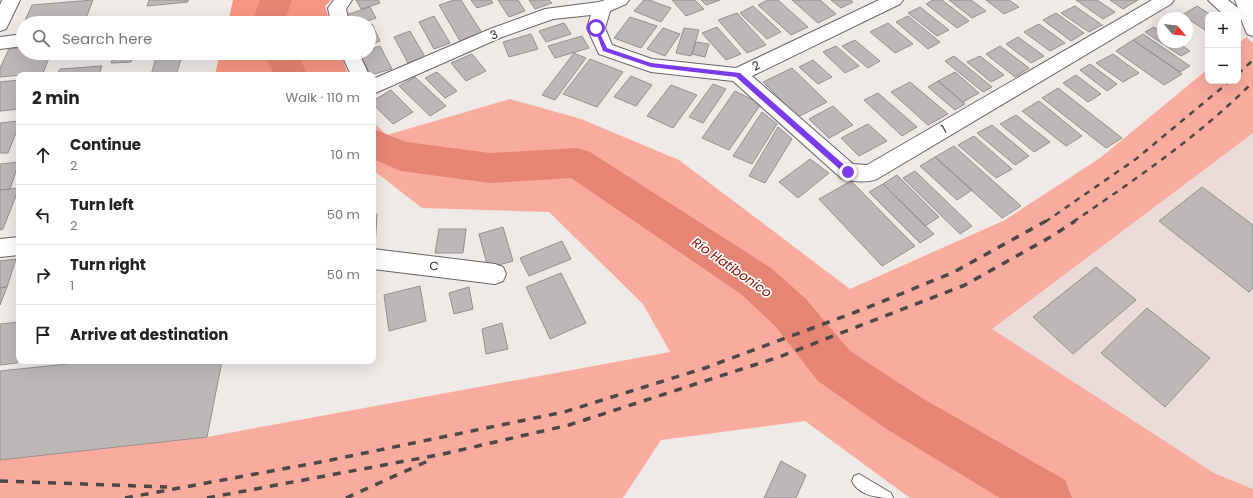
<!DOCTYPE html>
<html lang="en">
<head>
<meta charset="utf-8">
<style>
  body { margin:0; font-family:Poppins,sans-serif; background:#f6f6f6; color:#222 }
  .controls { position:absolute; right:12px; top:12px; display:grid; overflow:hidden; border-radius:8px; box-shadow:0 4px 16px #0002 }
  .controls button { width:36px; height:36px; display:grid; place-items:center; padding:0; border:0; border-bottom:1px solid #e0e0e0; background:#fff; color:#222; font:20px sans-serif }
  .compass { position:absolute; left:1157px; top:12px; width:36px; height:36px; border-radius:50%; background:#fff; box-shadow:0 4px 16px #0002; rotate:118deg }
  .stop { position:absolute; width:12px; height:12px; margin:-9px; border:3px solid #7c3aed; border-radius:50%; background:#fff }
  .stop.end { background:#7c3aed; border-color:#fff; box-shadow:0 1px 4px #0008 }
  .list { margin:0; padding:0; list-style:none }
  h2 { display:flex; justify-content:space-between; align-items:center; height:52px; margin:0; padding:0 16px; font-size:17px }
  h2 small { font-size:13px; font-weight:400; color:#767676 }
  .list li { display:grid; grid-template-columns:26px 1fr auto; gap:12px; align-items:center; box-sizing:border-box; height:60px; padding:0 16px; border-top:1px solid #e0e0e0 }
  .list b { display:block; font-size:15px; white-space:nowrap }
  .list p { margin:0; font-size:13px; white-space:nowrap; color:#767676 }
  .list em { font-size:13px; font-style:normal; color:#767676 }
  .icon { flex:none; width:22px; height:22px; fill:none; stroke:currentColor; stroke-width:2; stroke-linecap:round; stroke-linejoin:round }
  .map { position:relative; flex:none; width:1253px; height:498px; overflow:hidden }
  .search { position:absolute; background:#fff; box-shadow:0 4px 16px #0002; left:16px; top:16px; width:360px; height:44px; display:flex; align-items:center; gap:10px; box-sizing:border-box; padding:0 14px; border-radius:22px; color:#767676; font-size:15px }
  .panel { position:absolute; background:#fff; box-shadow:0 4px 16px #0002; left:16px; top:72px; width:360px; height:292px; border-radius:8px }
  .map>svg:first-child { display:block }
  .built { fill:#eadcd9 }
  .green { fill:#f9ac9d }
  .forest { fill:#f89683 }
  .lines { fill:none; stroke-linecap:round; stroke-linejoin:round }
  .river { fill:#e68573; fill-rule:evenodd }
  .building { fill:#bdb8b7; stroke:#95908f }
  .service-casing { stroke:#696463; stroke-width:2 }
  .minor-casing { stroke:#696463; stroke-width:2 }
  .tertiary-casing { stroke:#696463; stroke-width:2 }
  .secondary-casing { stroke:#696463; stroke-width:2 }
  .service { fill:#fff; fill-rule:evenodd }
  .minor { fill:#fff; fill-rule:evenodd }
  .tertiary { fill:#fff; fill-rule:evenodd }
  .secondary { fill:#fff; fill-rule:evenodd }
  .rail-far1 { stroke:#4b4848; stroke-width:2.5; stroke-dasharray:6 6; stroke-linecap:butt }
  .rail { stroke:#4b4848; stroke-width:3.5; stroke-dasharray:8 8; stroke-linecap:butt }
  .route { fill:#7c3aed }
  .labels { text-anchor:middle; stroke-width:3.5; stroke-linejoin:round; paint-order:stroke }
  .street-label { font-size:12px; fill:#211f1f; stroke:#fff }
  .water-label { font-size:13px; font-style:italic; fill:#840e00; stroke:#fff }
</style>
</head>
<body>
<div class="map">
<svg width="1253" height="498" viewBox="0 0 1253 498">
  <rect width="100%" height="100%" fill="#efe9e8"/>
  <path class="built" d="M1253,133V489L1214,473L991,329Z"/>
  <path class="green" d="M1246,37L1253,43V133L992,329L1214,473L1253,489V498H910L805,421L661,440L623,498H0V460L207,437L670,352L643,304L549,212L422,208L373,170V122L387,135L510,99L581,119L679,160L850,289L1005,220L1100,158L1208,69V81H1238V44Z"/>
  <path class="forest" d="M233,0H331L325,6L330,23H228Z
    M220,53H341L348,75H215Z"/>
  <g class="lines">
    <path class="river" d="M260,0H292L284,23H252Z
      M263,53H297L308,75H274Z
      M373,129L406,142L490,153L577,148L590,152L771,268L805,298L850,351L922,398L1065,480L1072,498H1000L888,430L818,381L775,326L741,294L571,178L490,183L401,171L373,159Z"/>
  </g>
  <path class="building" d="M93,0L86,18L24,23L32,5Z
    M149,0H188V2L147,6Z
    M356,0H378L380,3L361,9Z
    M454,0H461L482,33L460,41L439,5Z
    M471,0H491L493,3L477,8Z
    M498,0H518L525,11L509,17Z
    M529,0H549L552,3L535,9Z
    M644,0H649L671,8L661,22L634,11Z
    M672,0H695L704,9L686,16Z
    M701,0H720L706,5Z
    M768,0H778L808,27L791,35L758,5Z
    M792,0H820L836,14L818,23Z
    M831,0H850L853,2L841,8Z
    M933,0H942L969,21L957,28L926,4Z
    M949,0H971L986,11L972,18Z
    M986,0H1009L1019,7L1004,14Z
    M1076,0H1097L1115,12L1103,19Z
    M1110,0H1138L1123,9Z
    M753,6L781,32L767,39L740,13Z
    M1075,6L1102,25L1089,32L1061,13Z
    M1197,6L1211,15H1208V32L1182,15Z
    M370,7L376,18L362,23H351L346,15Z
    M920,7L949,30L937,36L908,13Z
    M737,13L766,45L747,53L718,20Z
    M1056,13L1084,33L1071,41L1043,20Z
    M434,16L450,43L434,49L419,22Z
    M908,16L940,42L928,49L896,22Z
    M630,17L657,26L641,48L614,38Z
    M564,23L571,34L546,42L539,31Z
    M888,23L913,44L895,53L870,32Z
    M372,24L380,41L369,45V25Z
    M1039,24L1065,43L1050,51L1024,32Z
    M717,27L741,54L726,60L702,33Z
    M1154,27L1163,33V42H1177L1190,51L1181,56L1145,32Z
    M663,28L680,34L665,56L647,49Z
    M684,28L699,30L691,56L676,53Z
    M410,31L425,57L408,63L394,37Z
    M531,34L538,49L509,57L503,42Z
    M1143,34L1190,66L1180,72L1133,40Z
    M582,36L589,48L555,58L548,46Z
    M1018,37L1044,56L1031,63L1006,44Z
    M855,40L880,61L868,68L842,46Z
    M1133,40L1182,74L1164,85L1116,51Z
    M696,42L709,44L705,57L692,54Z
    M380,46L392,69L370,75L359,53H369V50Z
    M836,46L859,66L845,73L823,52Z
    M1000,46L1029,68L1015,77L986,54Z
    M23,47V53H51L43,73L0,77V68L9,49Z
    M115,53H134L131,62L111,63Z
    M574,53L586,58L555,100L542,95Z
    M472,54L486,71L466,81L451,63Z
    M1113,54L1139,73L1123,82L1096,63Z
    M182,56L176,75H151L156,58Z
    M954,56L992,87L983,92L945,61Z
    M980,56L1004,75L991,82L967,62Z
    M590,59L623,72L597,107L563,94Z
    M813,60L832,77L818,84L799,67Z
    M1090,64L1117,84L1107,91L1080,70Z
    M102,66L99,75H57L60,69Z
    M792,68L827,102L798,117L763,82Z
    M437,72L457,91L445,98L425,78Z
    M955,72L979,93L963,102L938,81Z
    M1076,75L1101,94L1088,102L1063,83Z
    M631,76L652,85L636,106L614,97Z
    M415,77L446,106L430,116L399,86Z
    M19,80V109L0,111V82Z
    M938,81L965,104L955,110L928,87Z
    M910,82L948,114L928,125L891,92Z
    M713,84L726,89L703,123L689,117Z
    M671,85L697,95L673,128L647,116Z
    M1058,88L1122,138L1106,148L1042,98Z
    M391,90L413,112L393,124L373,104V101Z
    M735,91L761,104L729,150L702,138Z
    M878,93L917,127L902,136L864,100Z
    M1039,101L1082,136L1066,146L1022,111Z
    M833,106L853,125L829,138L809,119Z
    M762,112L777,124L752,164L733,156Z
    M1016,115L1050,142L1034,152L1000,124Z
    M19,121V125L8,153H0V123Z
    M868,124L887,141L859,156L841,138Z
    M992,125L1029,156L1015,165L977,133Z
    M778,127L792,139L765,183L749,176Z
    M974,136L1012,169L996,178L958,145Z
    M954,146L1021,206L1002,218L935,157Z
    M935,157L972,190L957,200L920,166Z
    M810,159L829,173L798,198L779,182Z
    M19,162L10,189L0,190V164Z
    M915,171L972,226L960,234L903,178Z
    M897,175L939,217L925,226L883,184Z
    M851,181L915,246L882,266L819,199Z
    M883,184L934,234L920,243L869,192Z
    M1202,187L1253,225V288L1249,292L1159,221Z
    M19,188L3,229L0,230V190Z
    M373,214H377L375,248H373Z
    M503,227L513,261L488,268L479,234Z
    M439,229H466L463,253H435Z
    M562,241L571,259L529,276L520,258Z
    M16,259L7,287L0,288V261Z
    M1096,267L1136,300L1073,354L1033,317Z
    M561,273L586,323L550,339L526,287Z
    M420,286L426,321L389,331L384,295Z
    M7,287L0,305V288Z
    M469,287L473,309L454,314L449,293Z
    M1147,308L1210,358L1165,407L1101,353Z
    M19,322V358L17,363L0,365V324Z
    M502,323L508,349L486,354L482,329Z
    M95,361H222L207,437L0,460V371Z
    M781,461L806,475L796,498H764Z"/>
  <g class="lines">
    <g class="service-casing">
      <path id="service" d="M859,474L891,493L893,498C879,498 859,496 852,481L854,476Z"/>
    </g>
    <g class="minor-casing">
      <path id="minor" d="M334,0H352L346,9L349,23H331L328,8Z
        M605,0H629L626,4L610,11L605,28L612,45L652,59L736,68L879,0H903L900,4L752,76L853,164L867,165L1152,0H1174L1171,4L877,179C866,183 852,182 841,178L733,81L651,72L599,54L587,28L591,15L553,19L502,37L373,94V79L490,29L545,9L599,2Z
        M23,34V46L0,49V37Z
        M341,53H359L369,75H351Z
        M19,237V255L0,257V239Z
        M373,249L495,264L503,267L506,274L503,281L495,284L373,269Z"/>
    </g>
    <g class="tertiary-casing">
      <path id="tertiary" d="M1208,0H1228L1238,8L1235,0H1253V36L1247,34L1241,19L1238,20V15H1224Z"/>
    </g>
    <g class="secondary-casing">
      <path id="secondary" d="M2,0H20L6,29L0,31V5Z"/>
    </g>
    <use href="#service" class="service"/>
    <use href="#minor" class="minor"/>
    <use href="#tertiary" class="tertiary"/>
    <use href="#secondary" class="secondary"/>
    <path class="rail-far1" d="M1238,74L1253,60
      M1045,222L1136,159L1230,81
      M1073,222C1136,179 1199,136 1253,82"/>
    <path class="rail" d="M0,481L167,487
      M125,498L326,461L564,412L705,368L869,307L954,272L1046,221
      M207,498L443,454L569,425L779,357L965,285L1054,235L1075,221
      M346,498L430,460"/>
  </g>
  <path class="route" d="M594,27H597L607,48L651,63L740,73L850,170V174H845L736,77L651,67L603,51Z"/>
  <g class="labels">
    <g class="street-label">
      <text transform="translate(494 35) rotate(-22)" y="4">3</text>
      <text transform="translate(756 66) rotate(-26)" y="4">2</text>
      <text transform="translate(944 129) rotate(-30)" y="4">1</text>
      <text transform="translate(434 266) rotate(7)" y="4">C</text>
    </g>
    <g class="water-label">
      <text transform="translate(732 267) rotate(35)" y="5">Río Hatibonico</text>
    </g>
  </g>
</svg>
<div class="controls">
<button>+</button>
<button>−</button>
</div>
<svg class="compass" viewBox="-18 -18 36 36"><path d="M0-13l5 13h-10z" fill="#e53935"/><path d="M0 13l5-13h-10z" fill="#767676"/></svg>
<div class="stop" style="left:596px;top:28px"></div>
<div class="stop end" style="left:848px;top:172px"></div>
<div class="search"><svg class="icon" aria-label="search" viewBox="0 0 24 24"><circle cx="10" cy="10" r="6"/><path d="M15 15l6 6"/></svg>Search here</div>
<section class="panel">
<h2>2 min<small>Walk · 110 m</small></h2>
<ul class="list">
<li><svg class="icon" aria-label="ahead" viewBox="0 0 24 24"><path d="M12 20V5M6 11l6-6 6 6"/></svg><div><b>Continue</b><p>2</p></div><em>10 m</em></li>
<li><svg class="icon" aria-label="left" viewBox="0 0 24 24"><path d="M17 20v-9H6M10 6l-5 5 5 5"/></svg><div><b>Turn left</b><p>2</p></div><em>50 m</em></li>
<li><svg class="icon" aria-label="right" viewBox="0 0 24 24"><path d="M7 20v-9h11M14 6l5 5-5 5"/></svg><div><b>Turn right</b><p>1</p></div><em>50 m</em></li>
<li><svg class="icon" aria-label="arrive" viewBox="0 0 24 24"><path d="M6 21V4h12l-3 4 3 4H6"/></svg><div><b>Arrive at destination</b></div></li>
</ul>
</section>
</div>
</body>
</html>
